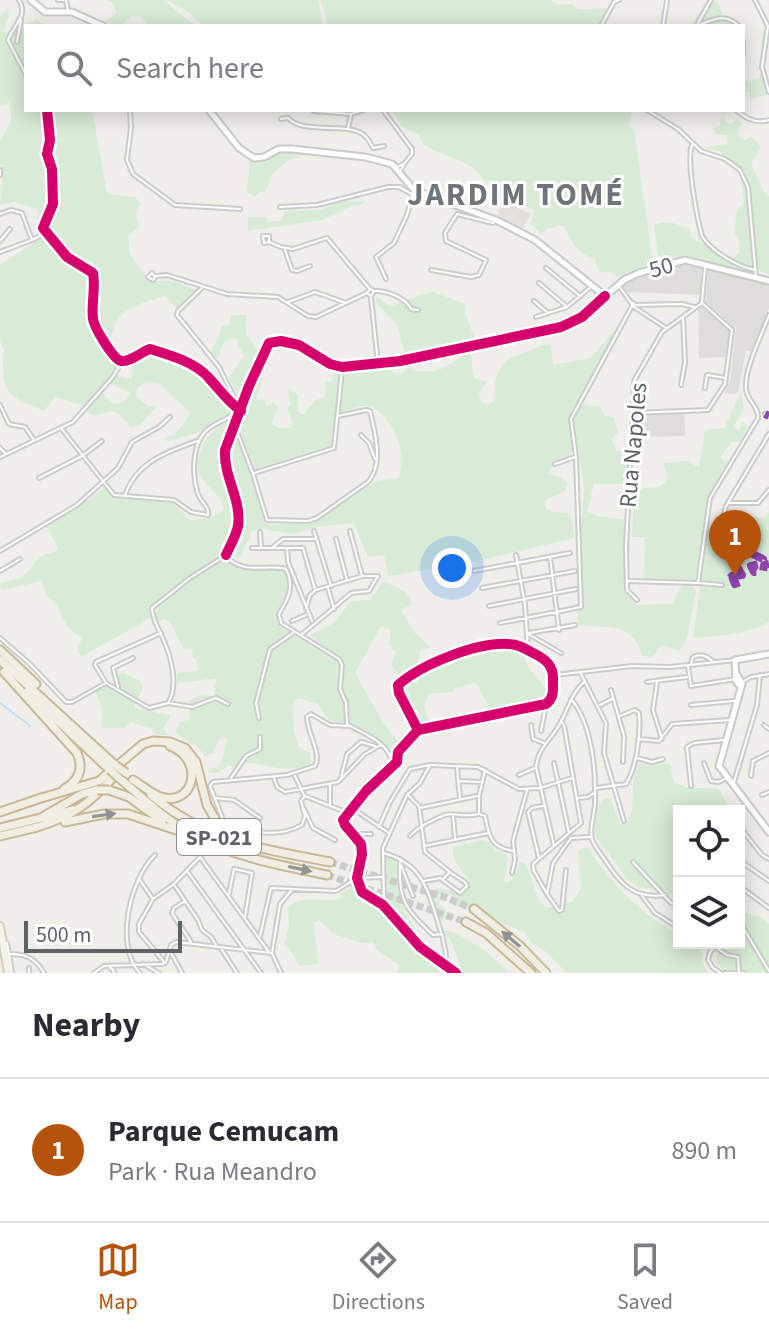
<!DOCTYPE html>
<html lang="en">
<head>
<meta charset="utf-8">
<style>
  body { margin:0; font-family:"Source Sans 3",sans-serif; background:#f2f2f3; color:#2b2b33 }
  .controls { position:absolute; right:24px; bottom:24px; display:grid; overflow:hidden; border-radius:0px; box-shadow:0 4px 20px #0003 }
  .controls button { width:72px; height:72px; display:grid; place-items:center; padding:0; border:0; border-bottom:2px solid #e1e1e2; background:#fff; color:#2b2b33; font:40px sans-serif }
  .scale { position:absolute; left:24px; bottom:20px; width:158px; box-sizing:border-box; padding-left:8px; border:4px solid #5f6368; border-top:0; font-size:22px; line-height:28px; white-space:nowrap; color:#5f6368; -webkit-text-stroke:6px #fff; paint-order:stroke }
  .you { position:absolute; left:452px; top:568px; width:28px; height:28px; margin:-20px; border:6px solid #fff; border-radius:50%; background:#1a73e8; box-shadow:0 0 0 12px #1a73e833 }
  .badge { display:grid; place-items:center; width:52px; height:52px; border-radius:50%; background:#b45309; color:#fff; font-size:26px; font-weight:700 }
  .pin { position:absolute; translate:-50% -66px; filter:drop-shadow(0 2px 4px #0008) }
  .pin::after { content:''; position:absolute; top:42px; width:28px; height:24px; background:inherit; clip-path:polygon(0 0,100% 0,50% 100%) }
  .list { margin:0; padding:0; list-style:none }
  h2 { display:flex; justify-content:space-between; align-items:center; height:104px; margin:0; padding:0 32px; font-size:34px }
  h2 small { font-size:26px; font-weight:400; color:#7c7c81 }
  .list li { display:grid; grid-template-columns:52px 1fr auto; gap:24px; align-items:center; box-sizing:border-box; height:144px; padding:0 32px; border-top:2px solid #e1e1e2 }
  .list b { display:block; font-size:30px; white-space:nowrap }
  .list p { margin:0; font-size:26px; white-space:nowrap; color:#7c7c81 }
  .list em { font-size:26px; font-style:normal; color:#7c7c81 }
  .icon { flex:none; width:44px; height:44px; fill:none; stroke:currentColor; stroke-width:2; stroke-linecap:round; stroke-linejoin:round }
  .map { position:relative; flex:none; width:769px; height:973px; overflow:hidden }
  .search { position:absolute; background:#fff; box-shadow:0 4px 20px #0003; left:24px; right:24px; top:24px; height:88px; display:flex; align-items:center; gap:20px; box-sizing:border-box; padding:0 28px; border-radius:0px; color:#7c7c81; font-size:30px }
  .sheet { height:248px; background:#fff }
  nav { display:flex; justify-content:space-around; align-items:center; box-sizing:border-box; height:112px; border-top:2px solid #e1e1e2; background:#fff; font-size:22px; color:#7c7c81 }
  nav a { display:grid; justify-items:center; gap:4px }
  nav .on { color:#b45309 }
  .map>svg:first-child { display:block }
  .industrial { fill:#dfddda }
  .education { fill:#e2e0da }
  .green { fill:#d8ebd6 }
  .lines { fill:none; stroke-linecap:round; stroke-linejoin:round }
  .stream { stroke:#bfe0f9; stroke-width:2 }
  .highway-tunnel { stroke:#cbcbca; stroke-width:7; stroke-dasharray:7 3.5; stroke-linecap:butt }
  .street-casing { stroke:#cbcccc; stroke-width:6 }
  .secondary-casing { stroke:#cacacb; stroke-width:9 }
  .primary-casing { stroke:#d7ceb8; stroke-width:10 }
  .highway-casing { stroke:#c8b996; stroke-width:11 }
  .street { stroke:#fdfcfc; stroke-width:2 }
  .secondary { stroke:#fdfcfc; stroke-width:5 }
  .primary { stroke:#f4f2e9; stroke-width:6 }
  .highway { stroke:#f0ede3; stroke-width:7 }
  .highway-bridge-casing { stroke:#c8b996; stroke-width:11; stroke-linecap:butt }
  .highway-bridge { stroke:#f0ede3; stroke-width:7 }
  .quiet { stroke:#8e44ad; stroke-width:8; stroke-dasharray:16 8; stroke-linecap:butt }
  .cycleway-casing { stroke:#fff; stroke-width:15 }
  .cycleway { stroke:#d6006c; stroke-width:10 }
  .oneway { fill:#929393 }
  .labels { text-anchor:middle; stroke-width:6; stroke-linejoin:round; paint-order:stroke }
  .shield { fill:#fff; stroke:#8f9295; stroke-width:2 }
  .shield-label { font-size:22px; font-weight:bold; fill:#5f6368 }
  .street-label { font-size:24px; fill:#5f6368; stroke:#fff }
  .district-label { font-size:32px; font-weight:bold; letter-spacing:2px; fill:#70757a; stroke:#fff }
</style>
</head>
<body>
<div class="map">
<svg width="769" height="973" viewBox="0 0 769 973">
  <rect width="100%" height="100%" fill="#efeeea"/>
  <path class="industrial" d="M690,263L701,265V295L627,292L621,283L629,278Z
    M708,269L769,285V308L753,352L746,351L738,392L735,394L725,393L730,380L736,329L706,302Z
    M705,306L732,330L730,357L699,358L698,310Z
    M684,413L685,436L634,437L635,414Z"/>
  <path class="education" d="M502,201L531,214L521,230L496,218Z"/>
  <path class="green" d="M104,0H163L196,26H147L142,17L131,16L121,26L104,22L117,13L113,3Z
    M166,0H318L323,26H205L195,20L190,13Z
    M321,0H550L558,5L572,4L579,9L610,8L599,26H328Z
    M713,1L718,3L724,18L734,20L740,26H690L706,4L712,5Z
    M8,8L9,18L3,31L8,32L7,42L26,77V110H46L48,140L45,154L51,169V204L42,222V231L38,230L37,209L14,202L0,205L3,170L0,164V142L11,120L10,102L0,106V16Z
    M36,20L48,26H26V73L10,37L14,32Z
    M762,33H766L762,71L767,94L750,99L749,92L743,91V79L750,81L759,78L761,74Z
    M49,110H90L93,115L107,194L135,197L141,203L135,212L140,226L128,236L130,254L149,280L176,282L196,290L176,309L166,296C137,304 113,309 110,344L108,345L94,322V272L68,256L44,228L54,205V168L48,155L51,140Z
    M389,110H631L632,115L628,126L634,130L653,264L621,278L610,272H599L595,259C576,253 572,242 563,225L546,229L543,235L530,224L535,211L512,199L494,193L473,167L423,145L419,135L401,126L396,115Z
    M723,118L730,125L738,119L743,125L738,129L739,137L745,140L752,136L761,147L751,164L766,196H769V275L747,265L741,270L716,266L694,257L665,262L658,255L654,225C669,220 677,223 690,231L692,238L733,258L740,251L738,236L734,234L737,209L744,203L740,175L723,158L721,152L703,147L728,144L727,135L715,134L713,128L720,127V120Z
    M283,151L307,153L289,160L273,173L265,192H259L255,196L247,193L250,159L264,160Z
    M346,201H365L362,205L351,206L323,220L248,231V217H266L269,222L281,221L285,211L319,210Z
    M44,236L55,244L70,261L92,274V323L103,339L109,354L118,361L111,377L85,406L55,397L44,411C6,395 0,394 4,349L0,341V265Z
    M434,292L465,304L466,316L475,339L467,344L409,357L406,356L397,325L377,304L376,296L390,306C406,302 418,294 434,292Z
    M232,315H246V334L260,352L240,400L229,377L244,356L235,337L223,343L218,358L213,357L211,351L219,337L221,328L224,325L228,326Z
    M617,327L597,371L571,411L570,424L573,448L570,456L556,461L548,473L562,478L567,483L565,491L545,500L546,508L552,512L567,513L572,519L574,538L469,563L388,576L384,555L368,557L354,523L316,527L294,534L263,529L252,531L239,559L229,553L240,522L239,509L226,460L227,451L234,433L251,475L264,522L270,525L312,523L376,481L399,478C405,454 400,438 386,419C382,415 378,409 372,407C363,403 350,409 341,412L343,370L390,366L394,375L403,373L410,363L412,370C436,375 449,368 467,351L471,355L474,378L487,382L479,393L481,402L488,405L495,399C493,383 497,363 515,356C519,354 524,354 527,352C536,347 541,345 551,344L553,365L591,358Z
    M152,351L199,370L236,409C216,427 191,436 166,441L164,438L175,434L191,414L160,384L145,382L137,389L136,395L147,406H157L139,425L130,427C116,408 116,409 94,416L86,411L102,393L114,404L124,402L130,393L111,384L115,376L132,379V366L147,357Z
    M260,372L263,379L256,398L258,401L265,399V405L268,406L274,402L278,408L271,423L279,428H291L293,423L287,410L291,404L287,390L298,394V412L303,415L316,400L326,397L325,383L333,380L332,375L340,373L333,445L254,469L239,427Z
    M741,392L744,409L734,427L739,430L742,422L748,426L740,442H731L720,458L731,462L709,496L695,580L644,579L645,537H632L634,489L660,487L668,478L663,463L688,461L699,468L705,430L724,428Z
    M580,405L600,406L605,416L613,417L618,432L612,439L616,451L629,452L628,484H594L587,511L597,516L626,520L624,592L638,605L672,604L682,585L691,584L696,592L686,642L679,651L661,645L652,657L643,656C631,620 609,629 578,625V611L584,608L581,540L584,485L574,420Z
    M239,414L223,455L237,516L234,534L225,554L197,570L155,602L151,608V616L142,623L82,656L77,651L82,638L67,627L55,601L49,599L41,581L4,590L0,588V583L22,578L41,556L59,550L46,525L89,500L104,487L115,498L173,503L190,520L211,518L224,510C223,496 211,491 203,480C197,473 196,466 199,457C205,431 218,428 239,414Z
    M769,512V622C745,635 719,636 693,638L708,527L734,531L754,518L764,517Z
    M225,558C242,576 264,568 285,571C296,595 275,602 278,621L284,629L339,663L338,689L344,704V722L330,721L318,704L299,698L293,701L294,732L299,747L310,753L311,764C279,775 274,764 246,763L237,769L229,765L218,773H208V770L218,767L223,758L227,739L223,736L218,741L214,753L205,756L196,745L191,744L176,732L179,722L189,720L190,700L203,695L213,697L217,678L177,683V673L198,671L196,659L193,658L192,649L183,648L170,621L164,619L159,622L156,613L163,599Z
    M383,581L406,592L412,601L411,605L401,610L415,633L430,647L420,651L416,671L401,678L391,665L396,652L389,644L391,630L381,627L355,673L384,724L401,745L394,760C381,737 374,733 350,723L349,708L341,685L343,666L340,658L310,635L335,622L351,601L370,600Z
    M501,648L523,653L528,667L546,689V698L543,702L492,712L476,683L454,688L452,692L429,694L424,706L430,725L423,727L417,724L400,690L401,684L454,656Z
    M123,673L139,680L143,687L134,708L169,715L170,717L163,729L169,735H156L153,729L131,722L124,728H101L102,708L95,691L108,685L117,688L115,675Z
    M639,763L670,764L674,782C690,792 703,785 720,790L727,803L725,811H679V900L666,891L638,887L628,880L596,837C595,825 596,806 605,798L610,799L620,824H626C639,805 627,782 639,763Z
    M482,840L489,842L495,850L506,855L508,858L504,881L508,883L516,874L520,862L526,863L538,899L547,908L572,902L581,889L578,851L582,848H588C613,885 639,914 679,934V943H697C704,953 701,964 708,973H567L545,951L531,942L524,932L501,923L474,907L468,910L452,905V895L439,894L440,905L446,910L445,917L440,921L442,929L456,933L487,952L509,973H462L451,940L437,927L433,908L435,889L439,888L461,894L466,892L470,880C461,870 451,860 453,847Z
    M386,856L396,858C396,876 396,892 403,908C414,933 432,942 440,973H398L399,965L377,950L374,942L363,943L333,934L319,920L314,923L318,964L299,966L290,949L284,945L289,927L288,907C304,893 321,904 341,898V893L357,884C360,897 373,904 384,910L387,906Z
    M739,909C750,915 761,916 769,924V973H727L715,962L723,943H739Z"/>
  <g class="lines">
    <path class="stream" d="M0,703L30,726"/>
    <path class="highway-tunnel" d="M330,862L447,898L474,909
      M327,875L466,922"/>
    <g class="street-casing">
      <path id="street" d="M19,0C29,15 13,26 8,40L26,75
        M58,0H66L68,11
        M755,0L768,26L762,67L769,92
        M698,23L711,0
        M601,26L614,2L619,0
        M663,26L667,0
        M697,26C712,20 725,12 739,26
        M743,41V55
        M17,42L21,20
        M47,110L50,140L47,154L52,169L53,204L43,228L67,257L93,273C96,288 91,303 93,319C94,327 113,359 121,361C131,362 141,352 150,349C170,355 195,362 209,378C220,390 227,401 241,411L225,455L239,516L237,529L226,555
        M130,110L131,127L127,160L133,174L175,205L240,209
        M383,110L412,149V154L404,164
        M647,110L678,129L701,151L725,159L740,170L748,187L756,277
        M736,110C745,118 757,124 769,120
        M314,111L351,114L364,110
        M281,119L288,118C305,136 352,120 366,137C369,140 371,144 373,148L384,146
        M348,128L351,115
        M692,145C686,160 697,218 702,236C711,251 738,267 755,270
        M397,167L404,164L400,172
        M0,170V175
        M280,207L317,205L388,187H399L412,194
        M0,214L11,210L22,213L32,240L0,252
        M32,240L44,234
        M0,241L10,229
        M269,242V236H263L264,243L269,242L281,247L293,249L327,238L369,288
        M285,250L292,270L297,271L310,266
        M546,268L580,296
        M431,270L471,277L479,275L486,260L446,241L445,233L457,214L493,223L495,221
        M152,273L155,277L153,280L148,277Z
        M155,276L167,275L227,294L278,297L308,316L316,317L367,293L371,296L374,291L370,289L367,293
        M386,279L376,257L394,243L407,215L413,193
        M539,283L566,306
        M619,286L632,304
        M374,291C386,290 406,298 411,309L418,310
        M371,298L378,363
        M534,301L548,313
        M288,302L315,292L346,303
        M702,302L705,268
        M633,303L635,305L634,307L632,305Z
        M635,305L682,304L694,307
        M634,307L666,328
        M536,317L567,307L592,286
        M681,385L685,362L683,317
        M705,388L707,375L725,378
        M0,405L9,424L25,427L34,440
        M633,413L708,410L725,384L732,330L702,303
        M765,414L769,416
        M61,428L114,495L174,500L191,512L208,515C209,505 201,503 198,494C192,476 192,447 204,433C214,421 231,421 239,407L219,367L177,315L178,311L203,287
        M236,429L253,474L267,520L308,521L317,518L368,482C384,465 375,431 370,411L366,410L338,416
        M361,435L369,443L375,459
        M0,448L5,453
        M0,457L73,422L112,378L122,362
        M555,464L575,457
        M254,473L334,448L342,370
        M39,478L82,456L102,441
        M125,495C137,461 169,451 200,440
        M729,503H758L769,490
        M722,522L726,506L769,434
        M314,531L331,586
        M350,531L362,576
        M260,532L261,547
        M336,539L347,580
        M273,547L283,539H316
        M252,548H303L315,589
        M287,548L288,562L312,621
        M0,551L77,505L118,468L132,442L159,427L170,417
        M516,555L525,605L528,649
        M227,557C244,575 266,564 286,569C295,587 288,599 279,614L281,623L339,659L342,665L340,689L346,703L347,724C365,735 387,740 393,764
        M550,557L559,630
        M0,571L20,559
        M474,571L570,553
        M628,581L697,583
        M722,585L698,583L710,498L758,418C759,406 747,401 746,389C744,369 762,335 769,315
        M328,588L334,609
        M482,588L575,571
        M637,600L627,590L626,548L634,381L662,332L702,303
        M489,606L576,589
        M292,621L306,615
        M500,623L581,607L576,457L571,419L632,306
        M161,633L96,662L95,665L106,683L149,708L168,703C179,686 171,656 163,639C159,628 152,620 152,608L190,578L225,556
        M529,633L575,625
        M528,634L561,653
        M301,635C318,621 334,608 351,593L369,591L378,576H362L316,590L310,595L306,608
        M0,638L30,664L66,702H72L104,684
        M691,664L693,657C700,653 708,656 713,662
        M688,667L691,686L736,679
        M580,672L606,723L604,753L624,821
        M555,675L632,666L670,667L735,660
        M744,681L751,677L769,674
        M647,682L687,677
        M657,682L653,710L662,739
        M118,687L113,668L133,658
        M611,690L624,736L623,762
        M571,699C592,723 596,770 595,802C595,813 589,828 592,839C594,846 601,854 605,860C621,885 634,899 665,895
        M169,703L192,707L216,698L228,704
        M600,705L612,699
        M691,705L734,701
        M259,718L256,703L270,649L293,633
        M531,725L533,739L544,743
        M764,725L769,729
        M418,730L399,693L398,685C422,664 477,642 509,644C518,644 526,649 533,653C546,659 554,666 553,681C553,691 554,698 546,704L418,730L398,752L397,762L366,791L343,820L345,825L361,844L362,854L357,878L362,892L383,905L420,947L456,973
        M541,731L546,705
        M638,739L659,741L672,724L730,720
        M637,758L652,762L663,759
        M554,763L569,833
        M704,763L711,781L718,782L725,779
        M431,765L478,767L519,789L540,788L572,778
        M457,768L460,798
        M485,770L479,796V814L485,816C489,837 491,848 514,851
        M519,775L535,768
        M295,776L304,795
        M751,776L753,761L769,753
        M231,778L246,756L260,749V737
        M274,778L277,787L285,792L338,782L365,754L381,745
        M341,778L347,754L361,742L375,746
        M459,781L480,782
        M734,782L757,705L760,675
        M691,786L687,747L694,743L725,740
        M596,788L626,784C637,766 641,734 639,713L635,710L620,716
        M762,795L769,792
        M409,796L419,806L425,852L450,872L443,879
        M215,798L234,800L260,818
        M578,798L588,797L594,793
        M330,806V784
        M352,808L389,833
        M420,808L477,796
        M304,809L313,828L335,840
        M348,813L305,796L301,801L305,816L302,825C277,839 250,832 224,822L210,786L213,782L287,775L315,766C322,753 307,733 307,717L311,714L330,725L349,726
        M453,816L455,838
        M739,826L762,855L769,859
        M379,827L390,802L410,769L430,765L420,783L407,795L383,848L384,905
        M355,834H371
        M410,836C418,827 434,819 445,815C455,812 464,818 478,814
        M424,846L488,833
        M554,846L536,767C538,748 549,742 558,727C568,711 570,694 585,681
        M383,853C426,864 429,896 441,932
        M539,858L528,812L532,808L543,806
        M400,859C399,901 403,906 433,935L442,934L446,954L445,964
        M739,860L769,881
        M633,862L671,903L679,906
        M401,865L413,896
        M187,871L261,973
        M512,873L515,860L513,841L527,790
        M139,879L153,899L139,924V932L165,963
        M424,881L440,878L460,893L467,886L465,882L451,873
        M175,886L198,920L202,930L211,937L216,945
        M739,886L769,908
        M229,894L234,869L252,873L245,917
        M547,894L534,871L533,864L581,823L564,725L561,721
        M642,896L655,913L679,928
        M153,899L174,884L200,857L269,952
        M185,901L174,908L172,913L191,942
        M562,909L566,870
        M562,910L559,911L547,894L553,863L571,838L590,837
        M741,924L769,971
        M260,936L271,888L336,891L357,878L382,877
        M7,943L12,973
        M709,943L727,955L738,957L739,973
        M719,943L710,952L708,960L713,968L721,973
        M220,947L237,973
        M171,953L182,973
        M10,954C27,954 36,959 44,973
        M143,964L159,973
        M109,966L115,973
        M29,968V973
        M94,973L104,966L162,964L166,962L171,945L176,942L272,953
        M140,973C114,946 130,879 155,855
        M281,973L272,953L280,904L291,891
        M724,973H744"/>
    </g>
    <g class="secondary-casing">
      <path id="secondary" d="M31,0L45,12H72L103,26
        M209,110L239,148L254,158L264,157L279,149H292L365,157L392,164L414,190L496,220L535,240L605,296
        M241,411L262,355L269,343L275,341L299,345L330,364L342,367L400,361L561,327L582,317L624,280L639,273L685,260L769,281
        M736,673L742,684L719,766L769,832
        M741,687L736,681L735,660L769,654"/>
    </g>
    <g class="primary-casing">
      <path id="primary" d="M0,926L8,973"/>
    </g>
    <g class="highway-casing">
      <path id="highway" d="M0,650L36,684
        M0,660L115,765
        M4,672L77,753C84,769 79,781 64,789
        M27,692L110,770
        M119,778C142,797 163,818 189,832C231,857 280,865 327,875
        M133,780C142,785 151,794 161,797C195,807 205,759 170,746
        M109,790L129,797L162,821
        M151,795C206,841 262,849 330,862
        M38,799L99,781L143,744L153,741L170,742L185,748L196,762L207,805L218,824L247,846
        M0,812L41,798
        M44,816L82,794L97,790
        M65,822L104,814H128L176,830
        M0,828L73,810
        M34,828C75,816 91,802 119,771
        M0,836L37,827
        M474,909L520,946L546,973
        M466,922L486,933L531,973"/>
    </g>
    <use href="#street" class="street"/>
    <use href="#secondary" class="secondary"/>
    <use href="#primary" class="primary"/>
    <use href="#highway" class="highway"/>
    <g class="highway-bridge-casing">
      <path id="highway-bridge" d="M115,765L126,773
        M110,770L119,778
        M97,790H109"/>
    </g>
    <use href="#highway-bridge" class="highway-bridge"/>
    <path class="quiet" d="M765,414L769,416
      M730,578L732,576L735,584L740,582L735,576L742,575L736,565H733L742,549L763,559L760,564L751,566L754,572H763L764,565L769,564"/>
    <g class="cycleway-casing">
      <path id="cycleway" d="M47,110L50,140L47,154L52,169L53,204L43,228L67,257L93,273C96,288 91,303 93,319C94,327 113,359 121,361C131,362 141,352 150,349C170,355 195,362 209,378C220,390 227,401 241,411
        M226,555C230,546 236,536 238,526C242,500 223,476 225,450L249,386L269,343L281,341L299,345L330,364L342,367L400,361L561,327L582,317L605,296
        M418,730L399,693L398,685C422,664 477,642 509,644C518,644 526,649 533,653C546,659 554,666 553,681C553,691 554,698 546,704L418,730L398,752L397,762L366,791L343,820L345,825L361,844L362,854L357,878L362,892L383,905L420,947L456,973"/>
    </g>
    <use href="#cycleway" class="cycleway"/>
  </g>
  <defs><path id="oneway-solid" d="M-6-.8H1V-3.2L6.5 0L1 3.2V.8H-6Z" transform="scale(2)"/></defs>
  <g class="oneway">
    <use href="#oneway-solid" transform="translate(104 815) rotate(-8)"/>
    <use href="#oneway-solid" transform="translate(300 869) rotate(12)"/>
    <use href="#oneway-solid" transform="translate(511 939) rotate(-140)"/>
  </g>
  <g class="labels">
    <rect class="shield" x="177" y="819" width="84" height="36" rx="6"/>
    <g class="shield-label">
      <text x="219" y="845">SP-021</text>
    </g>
    <g class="street-label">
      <text transform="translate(661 267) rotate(-16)" y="8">50</text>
      <text transform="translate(633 445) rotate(-85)" y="8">Rua Napoles</text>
    </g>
    <g class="district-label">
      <text x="516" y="205">JARDIM TOMÉ</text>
    </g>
  </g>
</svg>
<div class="controls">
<button><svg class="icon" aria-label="locate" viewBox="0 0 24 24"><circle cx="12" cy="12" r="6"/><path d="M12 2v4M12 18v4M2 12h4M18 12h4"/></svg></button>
<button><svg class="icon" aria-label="layers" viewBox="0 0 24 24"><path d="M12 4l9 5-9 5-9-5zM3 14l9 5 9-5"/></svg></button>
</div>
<div class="scale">500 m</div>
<div class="you"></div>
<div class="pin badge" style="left:735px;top:576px">1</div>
<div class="search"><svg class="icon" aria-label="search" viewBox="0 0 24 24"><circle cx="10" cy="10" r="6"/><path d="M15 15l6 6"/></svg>Search here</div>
</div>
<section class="sheet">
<h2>Nearby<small></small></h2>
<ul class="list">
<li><span class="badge">1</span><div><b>Parque Cemucam</b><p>Park · Rua Meandro</p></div><em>890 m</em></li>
</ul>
</section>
<nav>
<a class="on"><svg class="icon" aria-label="map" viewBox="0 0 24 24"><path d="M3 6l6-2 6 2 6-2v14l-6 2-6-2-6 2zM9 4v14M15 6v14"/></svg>Map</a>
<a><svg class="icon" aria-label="directions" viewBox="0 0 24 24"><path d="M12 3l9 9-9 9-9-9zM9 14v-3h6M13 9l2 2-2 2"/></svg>Directions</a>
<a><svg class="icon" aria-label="saved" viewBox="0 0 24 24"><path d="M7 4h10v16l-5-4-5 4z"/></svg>Saved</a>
</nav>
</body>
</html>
